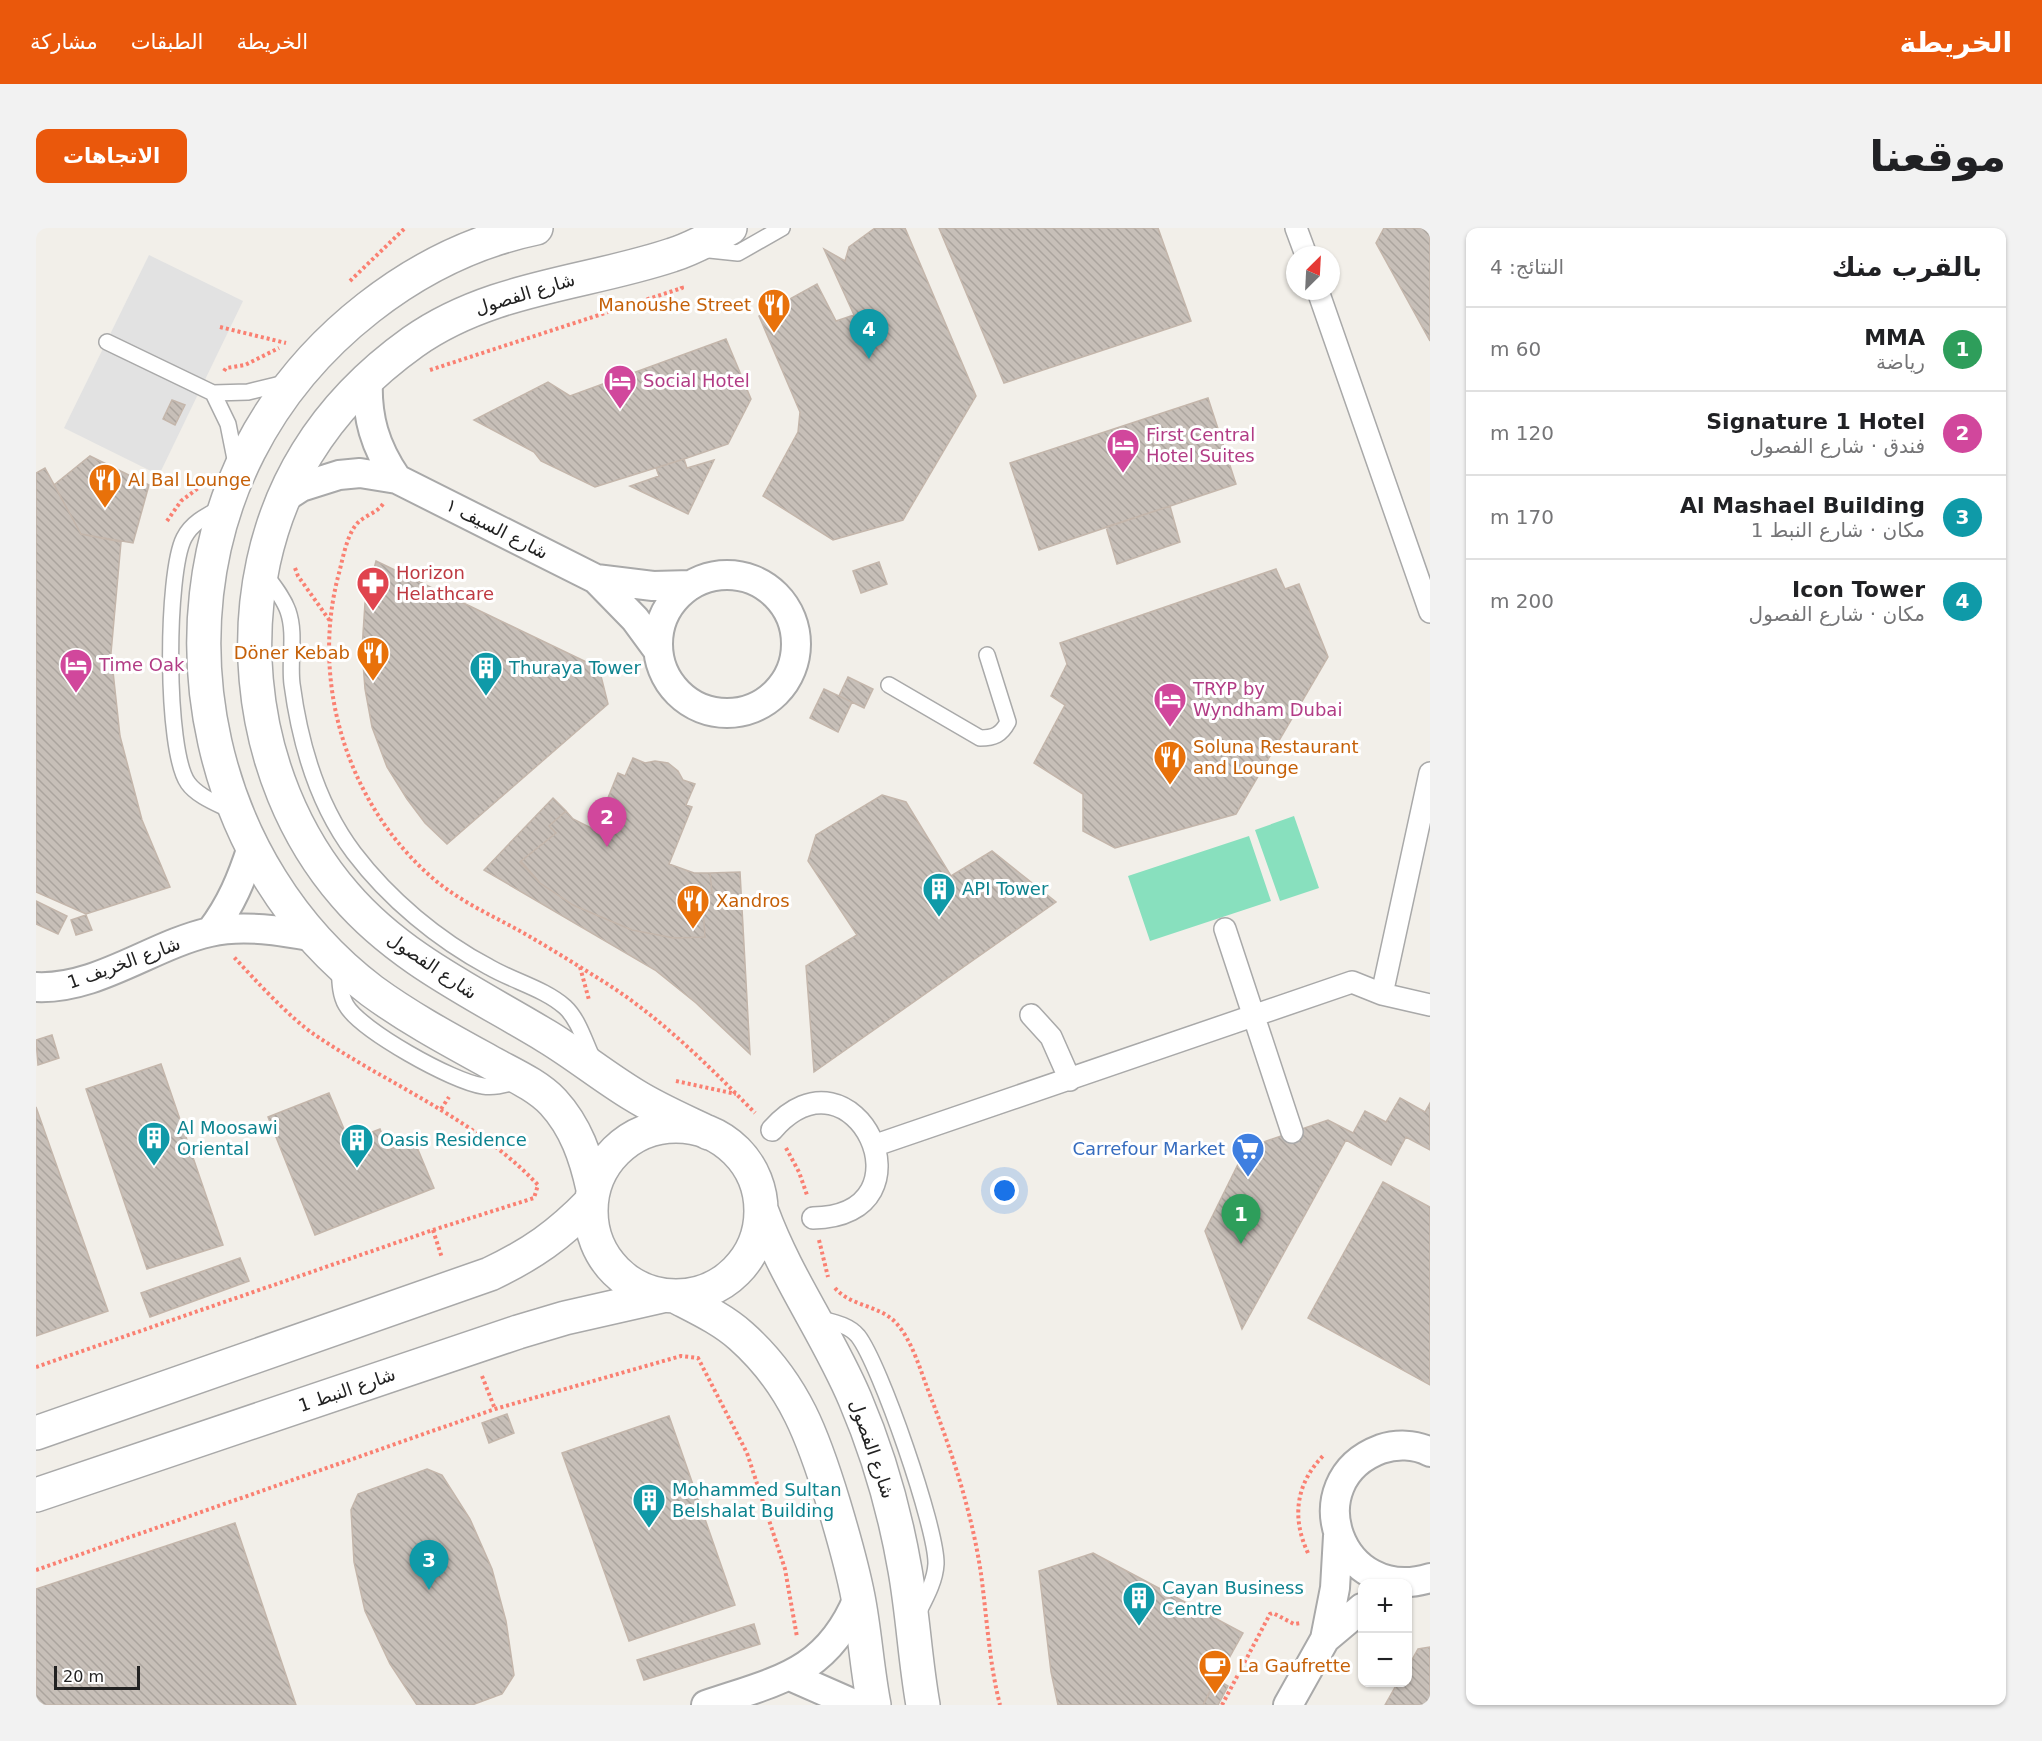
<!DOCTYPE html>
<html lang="ar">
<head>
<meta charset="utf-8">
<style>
  body { margin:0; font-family:"DejaVu Sans",Vazirmatn,sans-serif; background:#f2f2f2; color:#202124; direction:rtl }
  .controls { position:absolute; right:18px; bottom:18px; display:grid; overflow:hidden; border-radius:12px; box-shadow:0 2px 4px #0004 }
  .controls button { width:54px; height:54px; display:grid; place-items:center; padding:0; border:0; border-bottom:2px solid #e0e0e0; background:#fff; color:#202124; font:30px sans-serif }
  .compass { position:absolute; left:1250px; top:18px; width:54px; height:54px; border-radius:50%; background:#fff; box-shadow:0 2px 4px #0004; rotate:24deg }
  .scale { position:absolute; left:18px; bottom:15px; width:86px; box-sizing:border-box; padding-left:6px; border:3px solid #222; border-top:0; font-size:16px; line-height:21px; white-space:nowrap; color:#222; -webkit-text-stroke:4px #fff; paint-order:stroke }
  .you { position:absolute; left:969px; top:963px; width:21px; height:21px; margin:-15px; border:4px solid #fff; border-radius:50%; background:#1a73e8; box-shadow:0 0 0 9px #1a73e833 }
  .badge { display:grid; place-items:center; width:39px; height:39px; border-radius:50%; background:#ea580c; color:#fff; font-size:20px; font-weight:700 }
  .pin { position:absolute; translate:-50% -50px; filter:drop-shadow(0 2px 3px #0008) }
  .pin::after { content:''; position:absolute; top:32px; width:21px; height:18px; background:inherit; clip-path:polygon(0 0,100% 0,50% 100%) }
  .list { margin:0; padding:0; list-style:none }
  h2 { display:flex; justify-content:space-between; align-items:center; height:78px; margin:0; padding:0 24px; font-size:26px }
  h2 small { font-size:20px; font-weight:400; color:#757577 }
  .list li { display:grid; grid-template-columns:39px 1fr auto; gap:18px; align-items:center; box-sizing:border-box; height:84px; padding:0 24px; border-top:2px solid #e0e0e0 }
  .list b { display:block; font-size:22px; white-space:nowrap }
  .list p { margin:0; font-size:20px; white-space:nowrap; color:#757577 }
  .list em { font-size:20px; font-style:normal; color:#757577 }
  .map { position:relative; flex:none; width:1394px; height:1477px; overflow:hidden; direction:ltr; border-radius:12px }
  header { display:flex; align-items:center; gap:36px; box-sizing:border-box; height:84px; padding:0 30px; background:#ea580c; color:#fff }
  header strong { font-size:28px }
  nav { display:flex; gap:33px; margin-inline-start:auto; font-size:21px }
  .intro { display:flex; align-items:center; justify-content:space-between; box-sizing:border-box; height:144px; padding:0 36px }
  h1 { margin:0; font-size:42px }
  .button { padding:15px 27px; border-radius:12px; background:#ea580c; color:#fff; font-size:21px; font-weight:700 }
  main { display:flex; gap:36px; padding:0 36px }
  aside { flex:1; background:#fff; border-radius:12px; box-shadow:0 2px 4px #0004 }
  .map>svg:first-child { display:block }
  .pitch { fill:#88e0be }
  .parking { fill:#e2e2e2 }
  .building { fill:url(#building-back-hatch); stroke:#c4b6ab; stroke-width:1.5 }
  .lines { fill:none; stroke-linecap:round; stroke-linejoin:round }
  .service-casing { stroke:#a9a9a9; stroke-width:18 }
  .pedestrian-casing { stroke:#a9a9a9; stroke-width:24 }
  .minor-casing { stroke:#a9a9a9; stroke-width:32 }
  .tertiary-casing { stroke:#a9a9a9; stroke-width:36 }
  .path { stroke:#fa8072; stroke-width:4; stroke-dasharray:3 3; stroke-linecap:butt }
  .service { stroke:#fff; stroke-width:15 }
  .pedestrian { stroke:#fff; stroke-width:21 }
  .minor { stroke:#fff; stroke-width:28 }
  .tertiary { stroke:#fff; stroke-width:33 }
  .labels { text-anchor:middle; stroke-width:6; stroke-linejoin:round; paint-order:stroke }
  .street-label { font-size:18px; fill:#222; stroke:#fff }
  .food-label { font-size:18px; fill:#c56008; stroke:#fff; text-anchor:start }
  .hotel-label { font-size:18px; fill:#b23c85; stroke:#fff; text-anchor:start }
  .health-label { font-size:18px; fill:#be3a42; stroke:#fff; text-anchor:start }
  .culture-label { font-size:18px; fill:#0d838f; stroke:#fff; text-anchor:start }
  .shop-label { font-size:18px; fill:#366cbe; stroke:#fff; text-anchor:end }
</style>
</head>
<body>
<header>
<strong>الخريطة</strong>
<nav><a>الخريطة</a><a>الطبقات</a><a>مشاركة</a></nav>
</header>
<div class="intro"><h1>موقعنا</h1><a class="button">الاتجاهات</a></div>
<main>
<aside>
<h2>بالقرب منك<small>النتائج: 4</small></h2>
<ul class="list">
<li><span class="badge" style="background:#2e9e5b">1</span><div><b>MMA</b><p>رياضة</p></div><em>60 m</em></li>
<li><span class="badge" style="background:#d1479c">2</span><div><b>Signature 1 Hotel</b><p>فندق · شارع الفصول</p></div><em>120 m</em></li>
<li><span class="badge" style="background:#0f9aa8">3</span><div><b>Al Mashael Building</b><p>مكان · شارع النبط 1</p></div><em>170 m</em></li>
<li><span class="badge" style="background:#0f9aa8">4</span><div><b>Icon Tower</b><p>مكان · شارع الفصول</p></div><em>200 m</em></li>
</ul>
</aside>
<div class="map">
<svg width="1394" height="1477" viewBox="0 0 1394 1477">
  <defs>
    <pattern id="building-back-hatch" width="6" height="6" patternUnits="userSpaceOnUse" patternTransform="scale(1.5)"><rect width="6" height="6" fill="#c7bfb8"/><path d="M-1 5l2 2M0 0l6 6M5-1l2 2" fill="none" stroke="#aba49e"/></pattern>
  </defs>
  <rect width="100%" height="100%" fill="#f2efe9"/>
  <path class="pitch" d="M1258,588L1283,660L1244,673L1219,602Z
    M1213,608L1235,673L1114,713L1092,648Z"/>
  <path class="parking" d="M113,27L207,73L123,247L28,200Z"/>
  <path class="building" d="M839,0H869L940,168L867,292L797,312L727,268L762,204L764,184L723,88L781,56L800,93L818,87L788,21L809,33L813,19Z
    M903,0H1122L1155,93L968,155Z
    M1348,0H1394V113L1340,15Z
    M690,111L715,171L692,216L648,231L559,259L505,233L498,224L438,192L512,154L534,168Z
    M1172,170L1200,256L1003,322L974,235Z
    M136,172L149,177L139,197L127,191Z
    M54,228L113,257L97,315L45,306L18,257Z
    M648,231L651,240L678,232L652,286L594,258L623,248L620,240Z
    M9,240L45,306L85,314L75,425L84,508L106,592L134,659L50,686L0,664V245Z
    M1134,278L1144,314L1081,336L1070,299Z
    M340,333L563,440L572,476L411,616L389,595L371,571L351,539L336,499L329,461L326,421L329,375Z
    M843,334L851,356L825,365L817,343Z
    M1240,341L1249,361L1263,356L1292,429L1200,586L1079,620L1047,603V566L998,535L1029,477L1015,468L1031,436L1024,415Z
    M812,449L837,461L828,480L803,468Z
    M788,461L816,474L802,504L774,490Z
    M597,530L609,535L619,533L632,535L642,543L647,552L659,556L650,577L656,579L633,636L658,645H674L676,665L666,667L669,709L638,710L596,702L565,689L537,677L504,655L484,634L520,605L513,598L530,583L537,591L559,602L582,545L589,548Z
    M846,567L870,574L915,648L956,623L1020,674L778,844L770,738L821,707L772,633L780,607Z
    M517,570L530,583L513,598L520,605L485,633L504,655L537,677L596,702L638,710L669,709L666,667L676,665L674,645L704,644L714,826L660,775L619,742L448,642Z
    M0,673L31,688L22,706L0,696Z
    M50,687L56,702L40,707L35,692Z
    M16,807L23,830L2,837L0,812Z
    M125,836L187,1017L111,1041L50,861Z
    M293,865L313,913L344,901L352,922L378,912L398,960L279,1007L232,889Z
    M1364,870L1389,884L1394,875V922L1370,909L1355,937L1310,912L1206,1101L1169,1003L1210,920L1292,892L1317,905L1329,883L1350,894Z
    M0,879L72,1083L0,1108Z
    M1347,954L1394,979V1157L1272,1090Z
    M204,1030L213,1053L114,1089L105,1065Z
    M471,1186L478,1205L453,1215L446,1195Z
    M633,1188L699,1377L593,1413L526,1225Z
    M391,1241L406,1247L434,1291L456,1341L470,1393L478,1447L466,1466L436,1477H381L354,1436L329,1383L318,1334L315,1282L322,1266Z
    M199,1295L260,1477H0V1361Z
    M1057,1325L1207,1405L1167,1477H1022L1015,1444L1003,1343Z
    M718,1396L724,1416L608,1452L601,1432Z
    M1394,1419V1477H1349L1362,1454H1372V1439L1382,1421Z
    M1180,1451L1192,1458L1182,1477H1167Z"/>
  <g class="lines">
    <g class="service-casing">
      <path id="service" d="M664,21L702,25L746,0
        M71,114L177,165L212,164L253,154
        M177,165L192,196L200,236
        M187,279C172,287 156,294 148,310C130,345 129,523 152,555C162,569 183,576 198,584
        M228,345C237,357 247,369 252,383C260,406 253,432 256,456C264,516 281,576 318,625C353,671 402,712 453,739C477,753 509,761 529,779C543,792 549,815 557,831
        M853,457L944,510C958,510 965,507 972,494L951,427
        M303,736C304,749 303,765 310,777C324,802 417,854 447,858C459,860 471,856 483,853
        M781,1090C795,1094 812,1096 822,1108C844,1136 901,1301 900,1336C899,1354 889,1371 881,1387"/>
    </g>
    <g class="pedestrian-casing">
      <path id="pedestrian" d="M1260,0L1270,27
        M1282,63L1394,384
        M1394,545L1346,766L1394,777
        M1189,701L1256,904
        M995,787L1015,809L1034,852
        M736,902C818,808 903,988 777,990
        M840,917L1316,754L1346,766"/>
    </g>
    <g class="minor-casing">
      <path id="minor" d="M332,150C330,189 339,219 361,251
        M248,270L265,259L303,247L324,245L361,251L560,351L599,391L621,421
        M622 416a69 69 0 1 1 138 0a69 69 0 1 1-138 0Z
        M560,351L617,358L655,357
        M175,703C195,677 206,650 216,619
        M0,759C61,762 116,717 174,704C207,696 247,703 279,709
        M1394,1224C1379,1216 1360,1216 1345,1221C1259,1253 1304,1378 1394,1350
        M1289,1411L1326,1380
        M754,1448L820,1477
        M670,1477C740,1453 791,1446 822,1370
        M1252,1477L1289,1411L1299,1360L1302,1308"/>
    </g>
    <g class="tertiary-casing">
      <path id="tertiary" d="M500,0C380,25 269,113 213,223C121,403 173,640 336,763C373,790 412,811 452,833C473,845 500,856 517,874C540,899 550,929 557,961
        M555 983a85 85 0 1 1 170 0a85 85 0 1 1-170 0Z
        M673,905C648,893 622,882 598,867C568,849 540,826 510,808C439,765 364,731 309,667C206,549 188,359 271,225C298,181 335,144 377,114C455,59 549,56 636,27C656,21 675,10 694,0
        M726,984C750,1050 792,1107 819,1171C842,1225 859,1284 869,1342C877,1387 879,1432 887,1477
        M639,1068C662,1080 686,1091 705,1108C759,1156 778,1211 798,1277C807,1307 816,1338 822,1369C829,1405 831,1441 838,1477
        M0,1205L454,1046C496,1026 523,1007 555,974
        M0,1267L482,1104L529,1090L626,1068"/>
    </g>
    <path class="path" d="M314,53L369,0
      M184,99L250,115
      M394,142L646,60L645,56
      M188,143L190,140L209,137L243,120
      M347,276C340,286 326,288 319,298C310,311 307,330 303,345C274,452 310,572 392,646C419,671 453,686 484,703C514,720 544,739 573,757C628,793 673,838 719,885
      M131,293L145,273L165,258
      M259,340L262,348L294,393
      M544,739L553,772
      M640,853L700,866
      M405,881L413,869
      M750,920L763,944L771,967
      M397,1002L406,1030
      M783,1012L792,1049
      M799,1060C815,1079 845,1077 861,1096C876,1113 884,1141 892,1162C915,1221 936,1284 945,1346C951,1390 953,1434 964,1477
      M0,1139L397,1002L498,970L502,957C440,891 353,857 279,807C255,791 218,751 197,728
      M446,1148L459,1181
      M1272,1325C1255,1289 1260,1254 1289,1226
      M0,1342L459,1181L645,1128L662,1130L711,1225L749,1341L761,1409
      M1186,1477L1234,1386L1237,1385L1258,1396L1265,1395"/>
    <use href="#service" class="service"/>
    <use href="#pedestrian" class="pedestrian"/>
    <use href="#minor" class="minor"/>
    <use href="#tertiary" class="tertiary"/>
  </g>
  <defs>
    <g id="restaurant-pin" transform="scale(1.725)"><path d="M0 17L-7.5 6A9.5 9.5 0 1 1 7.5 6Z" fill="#e8710a" stroke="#fff"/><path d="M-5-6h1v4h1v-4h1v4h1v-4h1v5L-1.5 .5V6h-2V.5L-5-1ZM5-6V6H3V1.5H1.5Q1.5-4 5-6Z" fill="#fff"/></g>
    <g id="hotel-pin" transform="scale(1.725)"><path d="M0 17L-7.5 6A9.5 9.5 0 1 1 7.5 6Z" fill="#d1479c" stroke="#fff"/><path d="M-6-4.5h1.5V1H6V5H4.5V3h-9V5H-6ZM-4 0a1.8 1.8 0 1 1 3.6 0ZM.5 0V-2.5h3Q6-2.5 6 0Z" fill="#fff"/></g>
    <g id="pharmacy-pin" transform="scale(1.725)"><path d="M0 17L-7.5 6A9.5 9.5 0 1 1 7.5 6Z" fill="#e0444e" stroke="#fff"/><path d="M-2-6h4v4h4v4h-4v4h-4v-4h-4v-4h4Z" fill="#fff"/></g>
    <g id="building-pin" transform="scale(1.725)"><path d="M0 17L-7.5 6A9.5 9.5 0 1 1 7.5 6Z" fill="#0f9aa8" stroke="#fff"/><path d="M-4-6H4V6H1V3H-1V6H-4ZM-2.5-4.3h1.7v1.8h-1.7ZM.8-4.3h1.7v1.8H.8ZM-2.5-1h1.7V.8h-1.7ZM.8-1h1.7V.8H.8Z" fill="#fff"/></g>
    <g id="supermarket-pin" transform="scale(1.725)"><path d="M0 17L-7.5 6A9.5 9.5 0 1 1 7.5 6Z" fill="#3f7fe0" stroke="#fff"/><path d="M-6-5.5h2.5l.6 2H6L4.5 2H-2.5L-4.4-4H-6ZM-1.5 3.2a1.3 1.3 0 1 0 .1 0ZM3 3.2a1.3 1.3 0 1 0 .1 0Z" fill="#fff"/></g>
    <g id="cafe-pin" transform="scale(1.725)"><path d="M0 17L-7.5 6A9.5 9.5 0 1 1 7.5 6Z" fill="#e8710a" stroke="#fff"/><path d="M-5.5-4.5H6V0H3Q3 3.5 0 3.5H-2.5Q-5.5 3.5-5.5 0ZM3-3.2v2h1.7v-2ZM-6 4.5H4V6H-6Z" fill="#fff"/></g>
  </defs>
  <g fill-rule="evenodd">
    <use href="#restaurant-pin" x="738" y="77"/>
    <use href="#hotel-pin" x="584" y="153"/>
    <use href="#hotel-pin" x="1087" y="217"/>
    <use href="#restaurant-pin" x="69" y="252"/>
    <use href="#pharmacy-pin" x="337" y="355"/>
    <use href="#restaurant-pin" x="337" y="425"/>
    <use href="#hotel-pin" x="40" y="437"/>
    <use href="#building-pin" x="450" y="440"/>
    <use href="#hotel-pin" x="1134" y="471"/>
    <use href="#restaurant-pin" x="1134" y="529"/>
    <use href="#building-pin" x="903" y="661"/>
    <use href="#restaurant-pin" x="657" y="673"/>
    <use href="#building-pin" x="118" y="910"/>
    <use href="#building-pin" x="321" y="912"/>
    <use href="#supermarket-pin" x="1212" y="921"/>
    <use href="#building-pin" x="613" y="1272"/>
    <use href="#building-pin" x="1103" y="1370"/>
    <use href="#cafe-pin" x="1179" y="1438"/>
  </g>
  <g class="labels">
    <g class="street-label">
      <text transform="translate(489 66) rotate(-17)" y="6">شارع الفصول</text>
      <text transform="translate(461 301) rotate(27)" y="6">شارع السيف ١</text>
      <text transform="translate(88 735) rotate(-20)" y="6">شارع الخريف 1</text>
      <text transform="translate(396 738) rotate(34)" y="6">شارع الفصول</text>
      <text transform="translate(311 1162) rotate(-19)" y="6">شارع النبط 1</text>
      <text transform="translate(836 1221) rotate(71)" y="6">شارع الفصول</text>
    </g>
    <g class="food-label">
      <text x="715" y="83" text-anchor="end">Manoushe Street</text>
      <text x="92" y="258">Al Bal Lounge</text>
      <text x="314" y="431" text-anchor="end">Döner Kebab</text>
      <text x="1157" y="525">Soluna Restaurant<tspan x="1157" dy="21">and Lounge</tspan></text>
      <text x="680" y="679">Xandros</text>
      <text x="1202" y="1444">La Gaufrette</text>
    </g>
    <g class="hotel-label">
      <text x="607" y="159">Social Hotel</text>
      <text x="1110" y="213">First Central<tspan x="1110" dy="21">Hotel Suites</tspan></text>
      <text x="63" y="443">Time Oak</text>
      <text x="1157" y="467">TRYP by<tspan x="1157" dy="21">Wyndham Dubai</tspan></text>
    </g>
    <g class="health-label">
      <text x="360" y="351">Horizon<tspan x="360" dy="21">Helathcare</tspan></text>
    </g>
    <g class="culture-label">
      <text x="473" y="446">Thuraya Tower</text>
      <text x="926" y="667">API Tower</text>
      <text x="141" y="906">Al Moosawi<tspan x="141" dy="21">Oriental</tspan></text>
      <text x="344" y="918">Oasis Residence</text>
      <text x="636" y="1268">Mohammed Sultan<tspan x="636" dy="21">Belshalat Building</tspan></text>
      <text x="1126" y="1366">Cayan Business<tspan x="1126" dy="21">Centre</tspan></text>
    </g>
    <g class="shop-label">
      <text x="1189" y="927">Carrefour Market</text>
    </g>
  </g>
</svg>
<div class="controls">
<button>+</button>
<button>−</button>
</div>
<svg class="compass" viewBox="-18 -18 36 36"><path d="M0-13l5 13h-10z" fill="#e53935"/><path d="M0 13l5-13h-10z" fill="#757577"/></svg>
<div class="scale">20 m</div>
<div class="you"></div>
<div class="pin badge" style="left:1205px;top:1016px;background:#2e9e5b">1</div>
<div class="pin badge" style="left:571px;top:619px;background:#d1479c">2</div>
<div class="pin badge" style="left:393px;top:1362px;background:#0f9aa8">3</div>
<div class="pin badge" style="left:833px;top:131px;background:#0f9aa8">4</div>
</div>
</main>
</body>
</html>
